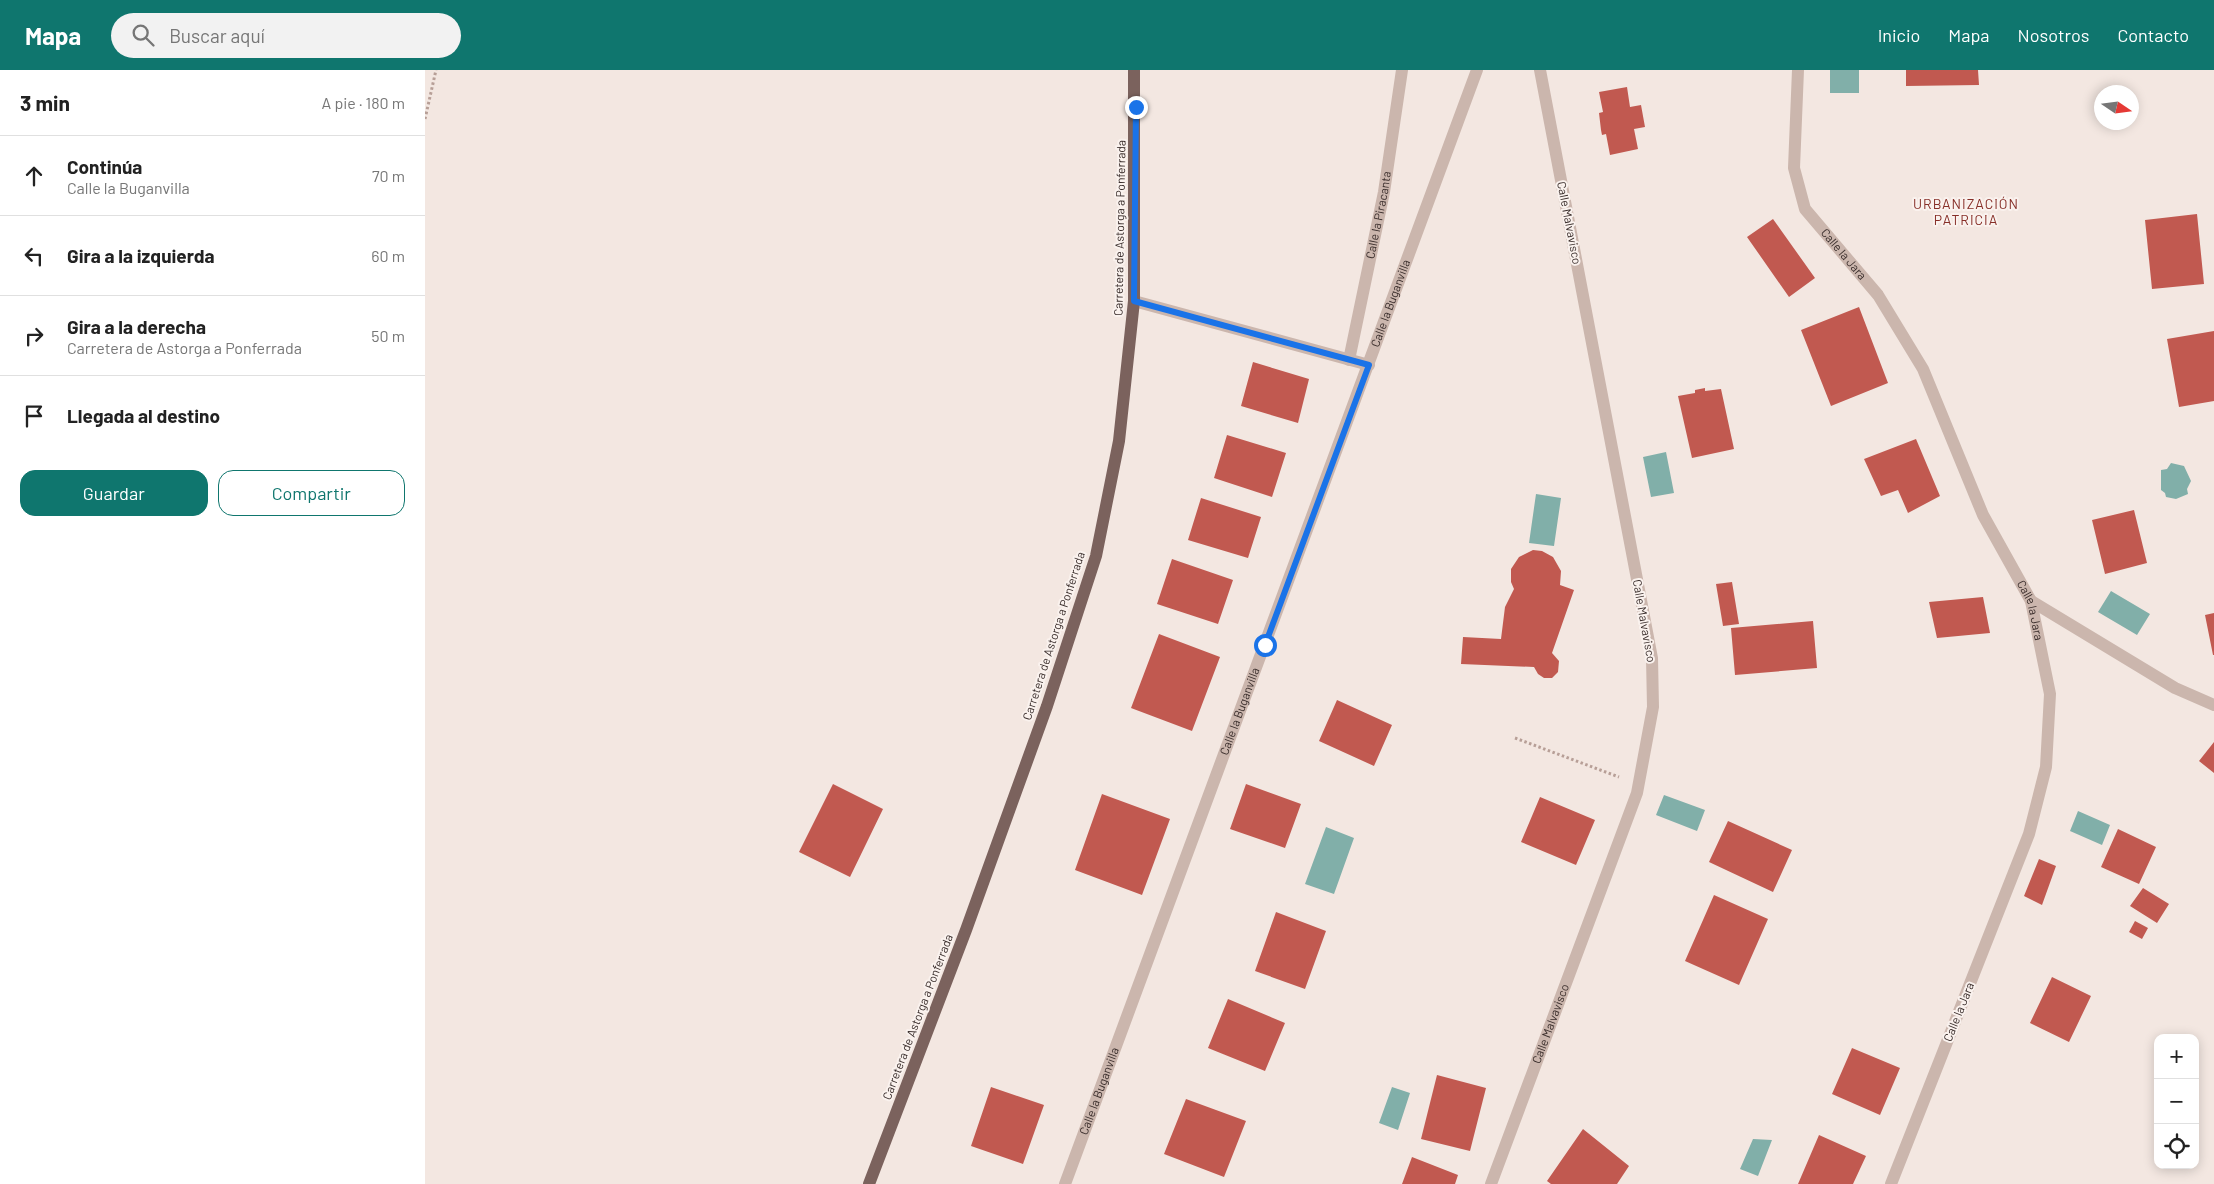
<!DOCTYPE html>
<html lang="es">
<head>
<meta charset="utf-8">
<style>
  body { margin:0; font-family:Barlow,sans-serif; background:#f2f2f2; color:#222 }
  .controls { position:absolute; right:15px; bottom:15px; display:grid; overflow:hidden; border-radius:10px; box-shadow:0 2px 12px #0003 }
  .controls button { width:45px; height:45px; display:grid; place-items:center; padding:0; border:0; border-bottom:1px solid #e0e0e0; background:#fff; color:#222; font:25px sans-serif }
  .compass { position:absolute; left:1669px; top:15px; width:45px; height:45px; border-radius:50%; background:#fff; box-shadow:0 2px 12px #0003; rotate:103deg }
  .stop { position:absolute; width:15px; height:15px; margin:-11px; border:4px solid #1a73e8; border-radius:50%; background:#fff }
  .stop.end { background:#1a73e8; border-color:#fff; box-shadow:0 1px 5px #0008 }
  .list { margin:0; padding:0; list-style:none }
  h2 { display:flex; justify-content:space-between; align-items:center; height:65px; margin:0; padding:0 20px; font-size:21px }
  h2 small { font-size:16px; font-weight:400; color:#767676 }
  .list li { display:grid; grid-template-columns:32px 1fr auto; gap:15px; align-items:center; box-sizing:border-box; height:80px; padding:0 20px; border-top:1px solid #e0e0e0 }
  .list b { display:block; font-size:19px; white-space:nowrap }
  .list p { margin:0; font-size:16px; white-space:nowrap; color:#767676 }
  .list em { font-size:16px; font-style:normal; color:#767676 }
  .actions { display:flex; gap:10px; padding:15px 20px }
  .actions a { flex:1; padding:11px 0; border:1px solid #0f766e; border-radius:15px; text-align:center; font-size:18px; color:#0f766e }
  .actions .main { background:#0f766e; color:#fff }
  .icon { flex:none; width:28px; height:28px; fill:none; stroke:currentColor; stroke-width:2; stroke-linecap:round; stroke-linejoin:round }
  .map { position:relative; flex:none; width:1789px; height:1114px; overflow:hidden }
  header { display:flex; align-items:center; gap:30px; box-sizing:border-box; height:70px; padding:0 25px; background:#0f766e; color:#fff }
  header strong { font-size:24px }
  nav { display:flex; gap:28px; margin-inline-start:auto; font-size:18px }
  .search { width:350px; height:45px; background:#f2f2f2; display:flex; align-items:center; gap:12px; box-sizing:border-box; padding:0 18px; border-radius:28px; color:#767676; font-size:19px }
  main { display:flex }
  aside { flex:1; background:#fff }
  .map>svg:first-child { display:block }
  .water { fill:#81afa9 }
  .building { fill:#c15950 }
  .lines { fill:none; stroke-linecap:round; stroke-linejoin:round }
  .path { stroke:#b79f97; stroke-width:3; stroke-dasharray:2.5 2.5; stroke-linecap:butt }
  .minor { stroke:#cbb6ad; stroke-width:12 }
  .major { stroke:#7b625d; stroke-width:12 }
  .route { stroke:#1a73e8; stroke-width:6 }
  .labels { text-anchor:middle; stroke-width:4; stroke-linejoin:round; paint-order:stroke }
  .street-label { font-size:12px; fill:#392d2b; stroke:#faf2ee }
  .neighbourhood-label { font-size:14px; letter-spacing:1px; fill:#862e27; stroke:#faf2ee }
</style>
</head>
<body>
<header>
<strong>Mapa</strong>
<div class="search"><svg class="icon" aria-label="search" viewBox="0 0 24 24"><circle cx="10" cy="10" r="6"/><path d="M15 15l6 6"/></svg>Buscar aquí</div>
<nav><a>Inicio</a><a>Mapa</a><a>Nosotros</a><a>Contacto</a></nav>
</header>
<main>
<aside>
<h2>3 min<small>A pie · 180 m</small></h2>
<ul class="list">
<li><svg class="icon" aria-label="ahead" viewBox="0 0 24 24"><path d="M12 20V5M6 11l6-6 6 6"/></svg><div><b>Continúa</b><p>Calle la Buganvilla</p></div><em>70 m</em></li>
<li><svg class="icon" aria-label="left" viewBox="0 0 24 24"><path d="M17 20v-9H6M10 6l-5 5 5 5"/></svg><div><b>Gira a la izquierda</b></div><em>60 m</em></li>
<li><svg class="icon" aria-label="right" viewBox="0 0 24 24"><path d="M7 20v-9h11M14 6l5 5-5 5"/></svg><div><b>Gira a la derecha</b><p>Carretera de Astorga a Ponferrada</p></div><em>50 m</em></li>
<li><svg class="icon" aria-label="arrive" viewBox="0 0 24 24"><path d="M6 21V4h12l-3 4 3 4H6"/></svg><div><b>Llegada al destino</b></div></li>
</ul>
<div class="actions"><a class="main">Guardar</a><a>Compartir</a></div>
</aside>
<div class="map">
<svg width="1789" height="1114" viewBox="0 0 1789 1114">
  <rect width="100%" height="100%" fill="#f3e7e1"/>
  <path class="water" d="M1405,0H1434V23H1405Z
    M1241,382L1249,423L1226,427L1218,387Z
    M1746,393L1759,396L1766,411L1762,419L1763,424L1751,429L1741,427L1740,423L1736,420V400L1742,399Z
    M1111,424L1136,428L1129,476L1104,473Z
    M1686,521L1725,544L1712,565L1673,542Z
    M1239,725L1280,740L1272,761L1231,745Z
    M1653,741L1685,755L1677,775L1645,761Z
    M901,757L929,768L909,824L880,814Z
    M967,1017L985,1023L973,1060L954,1053Z
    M1328,1069L1347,1070L1333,1106L1315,1099Z"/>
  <path class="building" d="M1481,0H1553L1554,15L1481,16Z
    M1202,17L1205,37L1216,35L1220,57L1209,59L1213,79L1185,85L1181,64L1177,65L1176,60L1174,43L1178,42L1174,22Z
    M1772,144L1779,214L1727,219L1720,150Z
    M1348,149L1390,208L1364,227L1322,167Z
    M1434,237L1463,313L1406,336L1376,260Z
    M1789,261V331L1754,337L1742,269Z
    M828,292L884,309L873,353L816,336Z
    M1280,318V321L1296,319L1309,379L1267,388L1253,326L1270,323V320Z
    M802,365L861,383L847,427L789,408Z
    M1491,369L1515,426L1483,443L1473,420L1456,426L1439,389Z
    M776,428L836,447L823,488L763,470Z
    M1709,440L1722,493L1680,504L1667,450Z
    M1108,480L1117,481L1128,487L1136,501L1135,515L1149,520L1127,583L1134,591L1133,602L1127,608H1119L1113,604L1109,597L1036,594L1038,567L1076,569L1080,537L1089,519L1086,512V499L1094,487Z
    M747,489L808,510L793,554L732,534Z
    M1307,512L1314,554L1298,556L1291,514Z
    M1558,527L1565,563L1512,568L1504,532Z
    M1789,543V585H1788L1780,545Z
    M1388,551L1392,598L1310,605L1306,558Z
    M734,564L795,587L767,661L706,638Z
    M912,630L967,655L949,696L894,671Z
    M1789,672V703L1774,691Z
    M408,714L458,739L425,807L374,782Z
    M821,714L876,734L860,778L805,759Z
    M677,724L745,749L717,825L650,800Z
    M1115,727L1170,750L1151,795L1096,772Z
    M1303,751L1367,780L1348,822L1284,792Z
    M1693,759L1731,777L1714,814L1676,797Z
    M1614,789L1631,796L1617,835L1599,826Z
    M1718,818L1744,834L1732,853L1705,836Z
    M1289,825L1343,849L1314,915L1260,891Z
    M851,842L901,861L880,919L830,901Z
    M1710,851L1723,858L1717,869L1704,862Z
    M1627,907L1666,926L1644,972L1605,953Z
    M803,929L860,953L840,1001L783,978Z
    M1427,978L1475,998L1455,1045L1407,1024Z
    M1012,1005L1061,1018L1045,1081L996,1069Z
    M566,1017L619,1035L598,1094L546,1076Z
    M761,1029L821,1051L799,1107L739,1084Z
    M1158,1059L1204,1096L1192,1114H1126L1122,1111Z
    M1394,1065L1441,1086L1428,1114H1373Z
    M987,1087L1033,1105L1030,1114H977Z"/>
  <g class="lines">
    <path class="path" d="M0,49L11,0
      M1090,668L1194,707"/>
    <g class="minor">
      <path id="s1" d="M1373,0L1369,98L1380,139L1453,225L1498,299L1558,445L1606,531L1625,624L1621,697L1604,764L1466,1114"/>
      <path d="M709,231L944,295"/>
      <path id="s2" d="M924,290L959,122L977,0"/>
      <path d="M1606,531L1750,618L1789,635"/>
      <path id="s3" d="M640,1114L1052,0"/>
      <path id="s4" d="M1066,1114L1212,723L1228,637L1227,588L1115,0"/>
    </g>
    <path class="major" d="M444,1114L541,860L622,636L671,486L694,371L709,231V0"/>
  </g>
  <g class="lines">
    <path class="route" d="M711,37L709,231L944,295L840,575"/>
  </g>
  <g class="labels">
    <g class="street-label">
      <text dy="4" stroke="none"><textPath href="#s2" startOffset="148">Calle la Piracanta</textPath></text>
      <text transform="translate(1144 153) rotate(79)" y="4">Calle Malvavisco</text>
      <text transform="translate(695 158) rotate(-89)" y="4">Carretera de Astorga a Ponferrada</text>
      <text dy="4" stroke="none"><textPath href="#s1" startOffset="200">Calle la Jara</textPath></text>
      <text dy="4" stroke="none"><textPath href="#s3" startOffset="939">Calle la Buganvilla</textPath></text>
      <text dy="4" stroke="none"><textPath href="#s1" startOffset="605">Calle la Jara</textPath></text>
      <text transform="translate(1219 551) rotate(80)" y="4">Calle Malvavisco</text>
      <text transform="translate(629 566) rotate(-72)" y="4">Carretera de Astorga a Ponferrada</text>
      <text dy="4" stroke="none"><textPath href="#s3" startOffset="504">Calle la Buganvilla</textPath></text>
      <text transform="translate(1534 942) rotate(-68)" y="4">Calle la Jara</text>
      <text transform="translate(493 947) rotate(-69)" y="4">Carretera de Astorga a Ponferrada</text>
      <text dy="4" stroke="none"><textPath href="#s4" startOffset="171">Calle Malvavisco</textPath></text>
      <text dy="4" stroke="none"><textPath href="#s3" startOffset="99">Calle la Buganvilla</textPath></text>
    </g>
    <g class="neighbourhood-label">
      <text x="1541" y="139">URBANIZACIÓN<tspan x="1541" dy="16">PATRICIA</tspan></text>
    </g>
  </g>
</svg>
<div class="controls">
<button>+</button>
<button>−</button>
<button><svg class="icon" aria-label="locate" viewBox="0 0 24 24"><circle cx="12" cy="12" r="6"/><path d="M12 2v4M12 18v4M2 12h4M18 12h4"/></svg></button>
</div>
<svg class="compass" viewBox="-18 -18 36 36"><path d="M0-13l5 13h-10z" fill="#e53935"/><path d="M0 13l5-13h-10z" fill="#767676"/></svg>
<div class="stop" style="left:840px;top:575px"></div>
<div class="stop end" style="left:711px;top:37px"></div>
</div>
</main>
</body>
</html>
